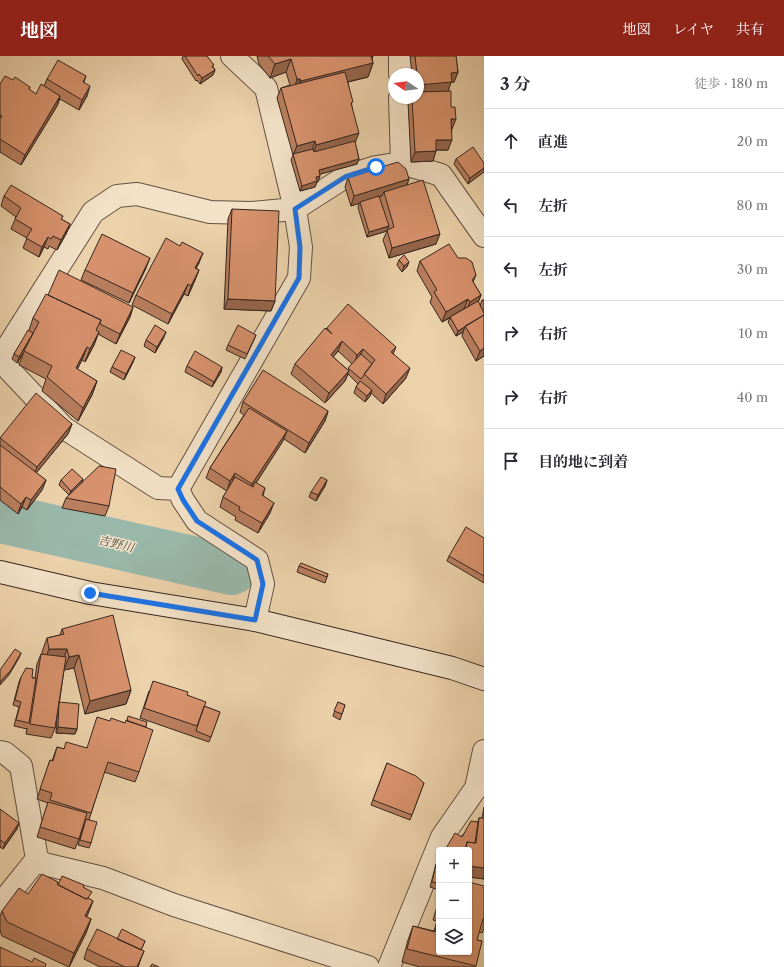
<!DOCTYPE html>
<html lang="ja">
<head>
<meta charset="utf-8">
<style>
  body { margin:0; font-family:"Libre Caslon Text","Noto Serif JP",serif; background:#f2f2f3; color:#2b2b33 }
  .controls { position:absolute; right:12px; bottom:12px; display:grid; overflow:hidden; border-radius:4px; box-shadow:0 1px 3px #0004 }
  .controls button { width:36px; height:36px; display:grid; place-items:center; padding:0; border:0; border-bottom:1px solid #e1e1e2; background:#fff; color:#2b2b33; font:20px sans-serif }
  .compass { position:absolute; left:388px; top:12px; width:36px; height:36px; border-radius:50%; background:#fff; box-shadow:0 1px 3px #0004; rotate:283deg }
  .stop { position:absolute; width:12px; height:12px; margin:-9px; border:3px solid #1a73e8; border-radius:50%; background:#fff }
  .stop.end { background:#1a73e8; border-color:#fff; box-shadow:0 1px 4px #0008 }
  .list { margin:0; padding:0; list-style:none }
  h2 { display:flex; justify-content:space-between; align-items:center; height:52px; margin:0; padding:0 16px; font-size:17px }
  h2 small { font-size:13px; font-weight:400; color:#7c7c81 }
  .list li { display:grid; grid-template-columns:26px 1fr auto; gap:12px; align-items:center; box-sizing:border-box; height:64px; padding:0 16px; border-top:1px solid #e1e1e2 }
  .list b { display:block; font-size:15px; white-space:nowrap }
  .list em { font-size:13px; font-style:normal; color:#7c7c81 }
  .icon { flex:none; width:22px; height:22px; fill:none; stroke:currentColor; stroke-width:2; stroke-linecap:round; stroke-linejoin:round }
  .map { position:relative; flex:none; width:484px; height:911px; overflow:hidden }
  header { display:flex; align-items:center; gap:24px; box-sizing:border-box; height:56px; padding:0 20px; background:#8f2418; color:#fff }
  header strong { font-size:19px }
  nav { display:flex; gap:22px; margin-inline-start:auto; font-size:14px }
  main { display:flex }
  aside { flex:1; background:#fff }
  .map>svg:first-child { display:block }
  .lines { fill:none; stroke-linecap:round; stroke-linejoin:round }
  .river { stroke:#99b8aa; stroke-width:50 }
  .street-casing { stroke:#635142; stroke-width:24 }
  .secondary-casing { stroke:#35261f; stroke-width:24 }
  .street { stroke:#f3e2c8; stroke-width:22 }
  .secondary { stroke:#f3e2c8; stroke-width:22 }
  .wall { fill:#b97e5e; stroke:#35261f; fill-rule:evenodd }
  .shaded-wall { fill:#96664c; stroke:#35261f }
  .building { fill:#d7926d; stroke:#35261f }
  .route { stroke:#1a73e8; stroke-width:5 }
  .labels { text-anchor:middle; stroke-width:3; stroke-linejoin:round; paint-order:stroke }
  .water-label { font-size:12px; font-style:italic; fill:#4e4a42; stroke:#f3e2c8 }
</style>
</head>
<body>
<header>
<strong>地図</strong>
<nav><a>地図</a><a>レイヤ</a><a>共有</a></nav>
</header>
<main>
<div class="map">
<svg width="484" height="911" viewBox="0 0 484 911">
  <rect width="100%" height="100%" fill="#ecd2ab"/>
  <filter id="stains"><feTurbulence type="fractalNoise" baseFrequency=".005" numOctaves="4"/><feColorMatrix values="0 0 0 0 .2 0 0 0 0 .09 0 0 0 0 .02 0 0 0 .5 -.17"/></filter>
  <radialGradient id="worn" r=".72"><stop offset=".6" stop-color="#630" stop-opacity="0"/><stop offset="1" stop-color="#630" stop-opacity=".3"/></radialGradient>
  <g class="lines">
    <path class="river" d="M0,462L232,514"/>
    <g class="street-casing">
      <path id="street" d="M232,0L266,32L295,153L301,191L299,222L178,433L183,444L197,465L257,504L263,528L255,564
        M400,0V18
        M400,42L402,107
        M0,303L93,156L117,140L137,138L210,156L251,157L295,153L345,121L376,111L402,107L441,119L484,180
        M0,304L64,372L158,432L178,433
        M0,696L5,697L21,710L37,803L44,808L103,822L174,849L368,911
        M0,849L37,803
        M389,911L442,781L476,732L484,695"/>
    </g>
    <g class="secondary-casing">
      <path id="secondary" d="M0,516L90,537L255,564L452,612L484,623"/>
    </g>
    <use href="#street" class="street"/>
    <use href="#secondary" class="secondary"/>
  </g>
  <path class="wall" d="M183,0H207L215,14L213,19L200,28L197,24L196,25L182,3Z
    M257,0H373L372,2L373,7L368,21L348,26L352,51L355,87L359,103L357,108L320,118L318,126H317L315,131L300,135L291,104L293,99L277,42L281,32L290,29L286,16L270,22L259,8Z
    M410,0H456L458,16L454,26H451L448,35L452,73L448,94H436L433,105L411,106L408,46L410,42H418V18H412Z
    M86,20L84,26L87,40L79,54L60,43L57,50L21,109L0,96V28L13,24L30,31L29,34L36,38L44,30L47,23Z
    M456,103L484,107L468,128L454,108Z
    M348,121L409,123L407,129L436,188L389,202L383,184L387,175L367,181L358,152L359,147L351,150L345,131Z
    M4,140L63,160L61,163L70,168L66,178L57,194L49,190L48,193L44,191L39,201L23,192L27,182L11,173L16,161L1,150Z
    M232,153L275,245L271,255L224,253L228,163Z
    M458,202L476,219L473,226L481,239L478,246L480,250L482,244H484V300L476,305L462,280L463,276L456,280L448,266L450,262L442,266L430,246L432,241L417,215L420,205Z
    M399,204L407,211L402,216L397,209Z
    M199,207L196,212L199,214L195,224L188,240L184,238L168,268L132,249L136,239Z
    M146,212L129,247L81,224L85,214Z
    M48,239L133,251L130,261L116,288L98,278L94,289L85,306L82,304L77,313L97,325L92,339L78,365L42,335L46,323L19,309L23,298L17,307L12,303L14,298L29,274L33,262Z
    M327,272L393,298L406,322L383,348L371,337L370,340L365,346L354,337L356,331L358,328L348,318L345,325L325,347L291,318L295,308ZM338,295L352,308L348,314L333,301Z
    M256,279L254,284L245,303L226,294L228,289Z
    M164,281L155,297L144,290L146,284Z
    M135,301L133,306L124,324L110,316L112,311Z
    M187,310L222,311L221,316L212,331L185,316Z
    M243,346L328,355L325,365L305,397L284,383L256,427L265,432L263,440L270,457L258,477L235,464L236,461L220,451L223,441L227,435L206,422L210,412L244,359L240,356Z
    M72,368L68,378L36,417L46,424L42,434L27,454L22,451L18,458L0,444V382Z
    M83,423L81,427L109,450L105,460L62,452L66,442L69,439L59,429L61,424Z
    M327,424L325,430L316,445L309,441L311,436Z
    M484,482V527L447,505L449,500Z
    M299,510L328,518L325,527L297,516Z
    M62,573L131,634L126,648L85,658L74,612L64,614L59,649V646L77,673L75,678L56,677L57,659L55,672L51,682L26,678L27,672V673L14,670L19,651L13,649L19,626L21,621L35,622L37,608L41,598H42V596L47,582L60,579Z
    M149,635L187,639L204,650L220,656L209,686L140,662Z
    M338,646L345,649L340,664L333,660Z
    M110,665L125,667L146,671L139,716L135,726L104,716L89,764L91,787L89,792L78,789L84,769L75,793L37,781L48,747L37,743L50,704L52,705L57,691L64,693L87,692Z
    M387,707L424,727L410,764L371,749Z
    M484,751V823L469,821V794H445L478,766L479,762H482Z
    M0,753L17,773L3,793L0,791Z
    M436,808H439V834L430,831Z
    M58,826L57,828L83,831L89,843L93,845L86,861L91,863L86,877L69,911L2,880L0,875V860L2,855L28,838Z
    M484,830V873L482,877L479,876L477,884L482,885L475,911H420L402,906L408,884L413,870L434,875L437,865L433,864L439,844V896Z
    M117,883L145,885L141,894L140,905L138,911H100L84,903L87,893Z"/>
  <path class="shaded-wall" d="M373,0L370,8L373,7L368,21L296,38L301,25Z
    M291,3L286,16L270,22L275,8Z
    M215,14L213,19L200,28L202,22Z
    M458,16L454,26H451L448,36L418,39V29L451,17Z
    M297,23H300L296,36L293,37Z
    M90,30L87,40L79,54L82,44Z
    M60,40L57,50L21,109L25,99Z
    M451,63H456L452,73H448Z
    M359,77L355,87L313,99L316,89Z
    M436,84H452L448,94H433Z
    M315,85L312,95L293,99L297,90Z
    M436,95L433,105L411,106L415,96Z
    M359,103L357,108L317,119L319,114Z
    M484,112V116L468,128L470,122Z
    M320,120L318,126H317L315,131L300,135L302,130L316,121Z
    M409,123L405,133L384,136L382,140L351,150L354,140Z
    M70,168L66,178L57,194L61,184Z
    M389,170L387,175L367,181L369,176Z
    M440,178L436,188L389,202L392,192Z
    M48,181L44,191L39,201L42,191Z
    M203,197L199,207L191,222L195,212Z
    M150,202L146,212L129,247L133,237Z
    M409,206L407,211L402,216L404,210Z
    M199,214L195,224L188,240L191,230Z
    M188,228L184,238L168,268L172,258Z
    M481,239L477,249L466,256L470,246Z
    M228,243L275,245L271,255L224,253Z
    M468,243L464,253L442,266L446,256Z
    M133,251L130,261L116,288L120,278Z
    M465,271L463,276L456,280L458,275Z
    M99,276L94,289L85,306L90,293Z
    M166,276L164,281L155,297L157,291Z
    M34,277L23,298L17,307L19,301Z
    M342,285L338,295L327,309L331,299Z
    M87,291L82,304L71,326L76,312Z
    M396,291L392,301L391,296Z
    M484,292V300L476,305L480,295Z
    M363,293L359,303L354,309L357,299Z
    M135,301L133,306L124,324L126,318Z
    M222,311L221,316L212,331L214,326Z
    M410,312L406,322L383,348L386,338Z
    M349,315L345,325L325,347L329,337Z
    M97,325L92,339L78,365L83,352Z
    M372,334L370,340L365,346L367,340Z
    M328,355L325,365L305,397L309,387Z
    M72,368L68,378L33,421L37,411Z
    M287,375L283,385L249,438L252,428Z
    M235,417L232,427L227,435L230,425Z
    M83,423L81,429L69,440L71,435Z
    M46,424L42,434L27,454L31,444Z
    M327,424L325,430L316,445L318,439Z
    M26,441L22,451L18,458L21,448Z
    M274,447L270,457L258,477L262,467Z
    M49,593H67L62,607H44Z
    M21,597L19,602L9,619L0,629V626Z
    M79,599L74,612L64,614L69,601Z
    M131,634L126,648L85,658L90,645Z
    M58,671L77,673L75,678L56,677Z
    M19,767L17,773L3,793L5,787Z
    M469,810L484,812V823L469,821Z
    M93,845L88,858L80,874L85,860Z
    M91,863L86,877L69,911L74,897Z
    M144,895L140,905L138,911H137Z"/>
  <path class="building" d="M185,0H207L214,9L212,10L215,14L202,22L199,18L198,20Z
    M268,0H372H371L373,7L301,25L300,23H297L291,3L275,8Z
    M415,0H456L458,16L451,17L452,26L418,29V18H417Z
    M58,4L86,20L83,26L90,30L82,44L47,23Z
    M345,16L353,46L351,47L359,77L316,89L315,85L297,90L281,32Z
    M5,20L13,24L15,21L30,31L29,33L36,38L41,28L60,40L25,99L0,83V63L2,60L0,59V28Z
    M451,35V51H455L456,63H451L452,84H436V95L415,96L412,42H418V36Z
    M355,85L359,103L319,114L320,120L316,121L317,125L302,130L293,98L313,93L314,96Z
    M473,91L484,107V112L470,122L456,103Z
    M398,106L406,113L409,123L354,140L348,121Z
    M423,124L440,178L392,192L387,174L394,171L384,136Z
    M11,129L63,160L61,163L70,168L61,184L53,180L51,183L48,181L42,191L26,182L32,173L15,163L21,152L4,140Z
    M379,140L389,170L369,176L360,146Z
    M232,153L279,155L275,245L228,243Z
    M102,178L150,202L133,237L85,214Z
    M166,182L180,190L182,186L203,197L195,212L199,214L191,230L188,228L172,258L136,239Z
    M449,188L458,202H466L472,206L476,219L472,224L481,239L470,246L468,243L446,256L434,236L437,234L420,205Z
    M404,199L409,206L404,210L399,204Z
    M59,214L133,251L120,278L100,268L101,264L48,239Z
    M46,238L101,264L96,274L99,276L90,293L87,291L76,312L97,325L83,352L47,321L52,310L24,295L39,266L33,262Z
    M478,245L484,257V259L458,275L450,261Z
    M348,248L396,291L391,296L410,312L386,338L364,318L375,304L363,293L357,299L342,285L331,299L349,315L329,337L295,308L325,272L332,278L327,272Z
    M484,259V292L480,295L465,270Z
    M155,269L166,276L157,291L146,284Z
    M238,269L256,279L247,298L228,289Z
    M28,274L33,277L19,301L14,298Z
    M121,294L135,301L126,318L112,311Z
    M195,295L222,311L214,326L187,310Z
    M361,298L372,308L361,323L348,312Z
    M263,314L328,355L309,387L243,346Z
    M360,325L372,334L367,340L356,331Z
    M36,337L72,368L37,411L0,382Z
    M249,352L287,375L252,428L235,417L230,425L210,412Z
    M0,389L46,424L31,444L26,441L21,448L0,431Z
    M99,410L116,413L109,450L66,442Z
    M72,413L83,423L71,435L61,424Z
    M235,421L253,431L255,426L265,432L262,439L274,447L262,467L239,454L240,451L223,441Z
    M321,421L327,424L318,439L311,436Z
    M466,471L484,482V520L449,500Z
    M301,507L328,518L327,521L299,510Z
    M113,559L131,634L90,645L79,599L69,601L67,593H49L47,582L64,578L62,573Z
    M15,593L21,597L11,614L0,626V614Z
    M41,598L66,601L55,672L30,668Z
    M26,612L33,613L32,622H36L29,667L16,664L21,646L15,644L21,621Z
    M153,625L188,636L187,639L206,646L197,670L144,652Z
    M59,646L79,648L77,673L58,671Z
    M338,646L345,649L342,658L334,655Z
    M204,650L220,656L211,681L196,675Z
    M128,660L147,666L146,671L127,665Z
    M97,661L110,665L111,662L125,667L126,664L153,674L139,716L108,706L91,757L50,744L52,737L40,733L50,704L53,705L57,691L64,693L66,686L87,692Z
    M387,707L416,720L424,727L412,759L373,744Z
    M48,746L87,757L79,783L40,771Z
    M0,753L19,767L5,787L0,784Z
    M479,762H484V812L469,810V794H466L467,786L476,787Z
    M86,763L97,766L91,787L80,784Z
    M471,765L478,766L475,787L467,786L465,794H445L455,777L462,781Z
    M436,808H439V828L432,826Z
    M42,818L58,826L57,828L86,843L88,842L93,845L85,860L91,863L74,897L7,866L2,855L19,832L28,838Z
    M62,820L84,829L83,831L92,836L88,842L86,843L58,829Z
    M469,826L484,830V863H483L477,884L482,885L476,910L407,893L413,870L435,876L439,861V896H469Z
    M97,873L144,895L137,911H125L87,893Z
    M122,873L145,885L141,894L117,883Z
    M0,891L32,906L34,902L46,908L45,911H0Z
    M152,908L159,911H150Z"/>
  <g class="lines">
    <path class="route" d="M90,537L255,564L263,528L257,504L197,465L183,444L178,433L299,222L300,191L295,153L345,121L376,111"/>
  </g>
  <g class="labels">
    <g class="water-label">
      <text transform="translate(116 488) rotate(13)" y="4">吉野川</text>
    </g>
  </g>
  <rect width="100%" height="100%" filter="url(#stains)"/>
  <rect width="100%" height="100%" fill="url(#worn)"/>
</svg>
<div class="controls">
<button>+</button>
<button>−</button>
<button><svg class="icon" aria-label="layers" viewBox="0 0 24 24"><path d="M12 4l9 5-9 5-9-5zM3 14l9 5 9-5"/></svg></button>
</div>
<svg class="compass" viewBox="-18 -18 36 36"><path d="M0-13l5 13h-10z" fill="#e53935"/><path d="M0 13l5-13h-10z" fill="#7c7c81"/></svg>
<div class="stop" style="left:376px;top:111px"></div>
<div class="stop end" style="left:90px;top:537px"></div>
</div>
<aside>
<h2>3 分<small>徒歩 · 180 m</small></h2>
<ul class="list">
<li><svg class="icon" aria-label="ahead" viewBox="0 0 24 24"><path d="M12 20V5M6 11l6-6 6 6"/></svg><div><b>直進</b></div><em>20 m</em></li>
<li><svg class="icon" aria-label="left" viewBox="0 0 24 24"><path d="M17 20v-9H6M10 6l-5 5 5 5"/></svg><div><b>左折</b></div><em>80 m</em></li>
<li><svg class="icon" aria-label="left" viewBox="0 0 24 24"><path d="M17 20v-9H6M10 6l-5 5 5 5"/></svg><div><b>左折</b></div><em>30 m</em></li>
<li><svg class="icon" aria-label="right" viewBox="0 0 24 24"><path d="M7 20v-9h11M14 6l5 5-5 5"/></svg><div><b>右折</b></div><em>10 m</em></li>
<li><svg class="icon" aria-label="right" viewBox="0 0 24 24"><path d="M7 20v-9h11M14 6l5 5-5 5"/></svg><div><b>右折</b></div><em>40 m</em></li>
<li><svg class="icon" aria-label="arrive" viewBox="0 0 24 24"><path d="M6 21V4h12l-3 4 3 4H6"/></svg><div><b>目的地に到着</b></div></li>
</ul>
</aside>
</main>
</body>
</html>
